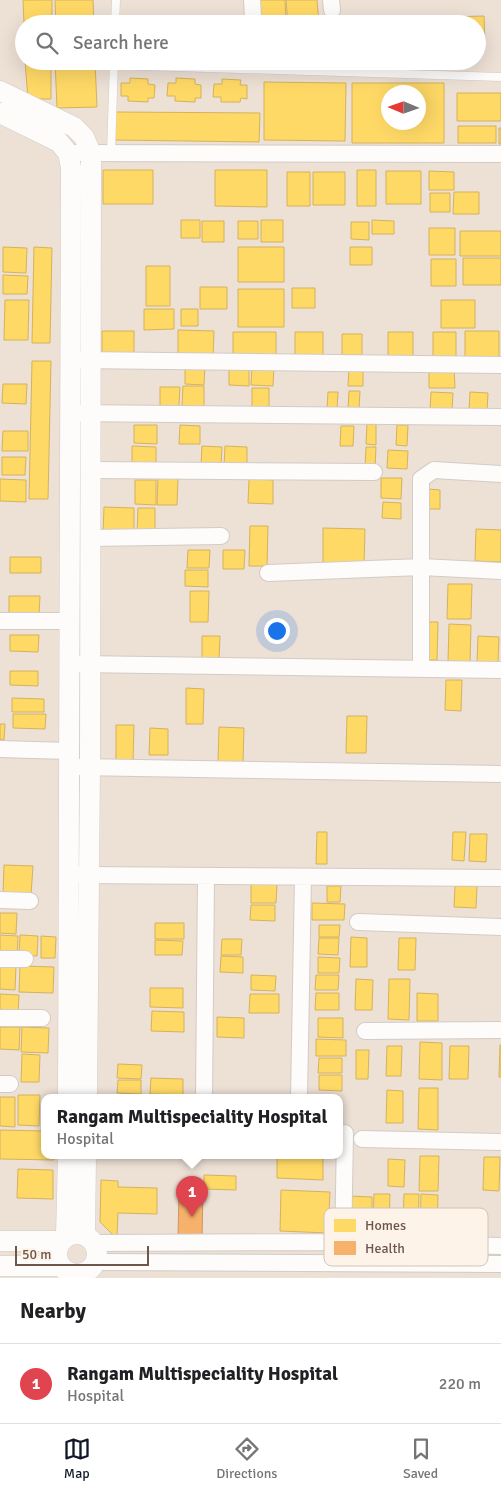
<!DOCTYPE html>
<html lang="en">
<head>
<meta charset="utf-8">
<style>
  body { margin:0; font-family:Signika,sans-serif; background:#f6f6f6; color:#202124 }
  .compass { position:absolute; left:381px; top:85px; width:45px; height:45px; border-radius:50%; background:#fff; box-shadow:0 5px 20px #0002; rotate:272deg }
  .scale { position:absolute; left:15px; bottom:12px; width:134px; box-sizing:border-box; padding-left:5px; border:2px solid #6e564b; border-top:0; font-size:14px; line-height:18px; white-space:nowrap; color:#6e564b; -webkit-text-stroke:4px #fdf3e8; paint-order:stroke }
  .you { position:absolute; left:276px; top:630px; width:18px; height:18px; margin:-12px; border:4px solid #fff; border-radius:50%; background:#1a73e8; box-shadow:0 0 0 8px #1a73e833 }
  .badge { display:grid; place-items:center; width:32px; height:32px; border-radius:50%; background:#111827; color:#fff; font-size:16px; font-weight:700 }
  .pin { position:absolute; translate:-50% -41px; filter:drop-shadow(0 1px 2px #0008) }
  .pin::after { content:''; position:absolute; top:26px; width:18px; height:15px; background:inherit; clip-path:polygon(0 0,100% 0,50% 100%) }
  .popup { position:absolute; left:41px; top:1094px; width:302px; height:65px; box-sizing:border-box; display:grid; place-content:center; border-radius:10px; background:#fff; filter:drop-shadow(0 1px 4px #0005); font-size:16px; white-space:nowrap; color:#757577 }
  .popup b { font-size:19px; color:#202124 }
  .popup::after { content:''; position:absolute; left:50%; top:100%; margin-left:-10px; border:10px solid transparent; border-top-color:#fff }
  .list { margin:0; padding:0; list-style:none }
  h2 { display:flex; justify-content:space-between; align-items:center; height:65px; margin:0; padding:0 20px; font-size:21px }
  h2 small { font-size:16px; font-weight:400; color:#757577 }
  .list li { display:grid; grid-template-columns:32px 1fr auto; gap:15px; align-items:center; box-sizing:border-box; height:80px; padding:0 20px; border-top:1px solid #e0e0e0 }
  .list b { display:block; font-size:19px; white-space:nowrap }
  .list p { margin:0; font-size:16px; white-space:nowrap; color:#757577 }
  .list em { font-size:16px; font-style:normal; color:#757577 }
  .icon { flex:none; width:28px; height:28px; fill:none; stroke:currentColor; stroke-width:2; stroke-linecap:round; stroke-linejoin:round }
  .map { position:relative; flex:none; width:501px; height:1278px; overflow:hidden }
  .search { position:absolute; background:#fff; box-shadow:0 5px 20px #0002; left:15px; right:15px; top:15px; height:55px; display:flex; align-items:center; gap:12px; box-sizing:border-box; padding:0 18px; border-radius:28px; color:#757577; font-size:19px }
  .sheet { height:145px; background:#fff }
  nav { display:flex; justify-content:space-around; align-items:center; box-sizing:border-box; height:70px; border-top:1px solid #e0e0e0; background:#fff; font-size:14px; color:#757577 }
  nav a { display:grid; justify-items:center; gap:2px }
  nav .on { color:#111827 }
  .map>svg:first-child { display:block }
  .residential { fill:#ede0d5; fill-rule:evenodd }
  .homes { fill:#ffd966; stroke:#d4b25e; fill-rule:evenodd }
  .health { fill:#f6b26b; stroke:#cd9661 }
  .lines { fill:none; stroke-linecap:round; stroke-linejoin:round }
  .service-casing { stroke:#d2cbc6; stroke-width:9 }
  .minor-casing { stroke:#d2cbc6; stroke-width:18 }
  .tertiary-casing { stroke:#d2cbc6; stroke-width:21 }
  .service { stroke:#fdfcfb; stroke-width:8 }
  .minor { stroke:#fdfcfb; stroke-width:16 }
  .tertiary { stroke:#fdfcfb; stroke-width:20 }
  .key { fill:#fdf3e8; stroke:#d2c4b9; stroke-width:1 }
  .key-label { font-size:14px; fill:#6e564b }
</style>
</head>
<body>
<div class="map">
<svg width="501" height="1278" viewBox="0 0 501 1278">
  <rect width="100%" height="100%" fill="#f4eee7"/>
  <path class="residential" d="M0,0H501V1278H0ZM24,24H477V61H24ZM388,92H418V122H388ZM44,1098H340V1156H44Z"/>
  <path class="homes" d="M23,0H52V24H24Z
    M55,0H93L94,24H56Z
    M259,0H285L286,24H261Z
    M286,0H317L319,24H288Z
    M484,16L485,44L477,45V24H449V17Z
    M123,17H159L158,24H123Z
    M169,19H200V24H169Z
    M25,61H51V99H28Z
    M55,61H95L97,107L57,108Z
    M264,61H343V69L264,68Z
    M351,61H440V69H351Z
    M130,78L148,79V84L155,85L154,98H148V102L128,101V96H121V83H130Z
    M176,78L195,79V84L201,85V98H195V102L175,101V96H167L168,83H176Z
    M222,79L241,80L240,85H247V99L241,98L240,102H221V97H213L214,84H222Z
    M264,82L346,83L345,141L264,140Z
    M352,83H444V143H352ZM388,92H418V122H388Z
    M457,93H501V121H457Z
    M115,112L260,113L259,142L115,140Z
    M458,126H496V143H458Z
    M499,128H501V144H499Z
    M103,170H153V204H103Z
    M215,170H267V207L215,206Z
    M357,170H376V206H357Z
    M386,171H421V204H386Z
    M429,171L454,172V190H429Z
    M287,172H310V206H287Z
    M313,172H345V205H313Z
    M454,192H479V214H453Z
    M430,193H450V212H430Z
    M181,220H200V238H181Z
    M261,220H283V242H261Z
    M372,220L394,221V234H372Z
    M202,221H224V242H202Z
    M238,221H258V239H238Z
    M351,222H369V240L351,239Z
    M429,228H455V255H429Z
    M460,231H501V256H460Z
    M3,247L27,248L26,273L3,272Z
    M34,247L52,248L50,343H32Z
    M238,247H284V282H238Z
    M350,247H372V265H350Z
    M463,258H501V285H463Z
    M431,259H456V286H431Z
    M146,266H170V306H146Z
    M3,275L28,276L27,294H3Z
    M200,287H227V309H200Z
    M292,288H315V308H292Z
    M238,289H284V327H238Z
    M5,300H29L28,340H4Z
    M441,300H475V328H441Z
    M144,309H174V329L144,330Z
    M181,309H198V326H181Z
    M178,330L214,331L213,358H178Z
    M102,331H134V355H102Z
    M465,331H499V359H465Z
    M233,332H276V355H233Z
    M295,332H323V357L295,356Z
    M388,332H413V358H388Z
    M433,332H456V358L433,359Z
    M342,334H362V355H342Z
    M32,361H51L48,499H29Z
    M229,365L249,366V386L229,385Z
    M252,365L274,366L273,386L251,385Z
    M185,366H205L204,385L185,384Z
    M429,367H454L455,388H429Z
    M349,368H363V386H348Z
    M3,384H27L26,404L2,403Z
    M183,386H204V407L182,406Z
    M160,387H180L179,406H160Z
    M252,388H269V407H252Z
    M349,391H360L359,409H348Z
    M328,392H338L337,409H327Z
    M431,392L453,393L452,410H430Z
    M470,392L488,393L487,412L469,411Z
    M367,424H376V445L366,444Z
    M134,425H157V444L134,443Z
    M180,425L200,426V444H179Z
    M397,425H408L407,446L396,445Z
    M341,426H354L353,446H340Z
    M3,431H28V451H2Z
    M132,446L156,447V466L132,465Z
    M202,446L222,447L221,466H201Z
    M225,446L247,447V467L224,466Z
    M366,447H376L375,468H365Z
    M388,450L408,451L407,469L387,468Z
    M2,457H26L25,475H2Z
    M158,477L178,478L177,505H157Z
    M381,478H402L401,499L381,498Z
    M0,479L26,480V502L0,501Z
    M249,479L273,480V504L248,503Z
    M135,480H156V505L135,504Z
    M428,489L440,490V509H427Z
    M383,502L401,503V519L382,518Z
    M104,507L134,508V535L103,534Z
    M138,508H155V535H137Z
    M250,526H268L267,566H249Z
    M323,528L365,529L364,566L323,565Z
    M476,529L501,530V562L475,561Z
    M188,550H210L209,568H187Z
    M223,550H245L244,569H223Z
    M10,557H41V573H10Z
    M185,570H208V587L185,586Z
    M448,584H472L471,619H447Z
    M190,591H209L208,622H190Z
    M9,596H40L39,614H9Z
    M425,622H438L437,660H424Z
    M449,624L471,625L470,662L448,661Z
    M10,635H39L38,652L10,651Z
    M202,636H220L219,660H202Z
    M478,636L499,637L498,663H477Z
    M10,671H38V686L10,685Z
    M446,680H462L461,711L445,710Z
    M186,688L204,689L203,724H186Z
    M12,698L44,699V712H12Z
    M13,714H46L45,729L13,728Z
    M347,716H367L366,753H346Z
    M0,724H5L4,740L0,739Z
    M116,725H134L133,762H116Z
    M219,727L244,728L243,762H218Z
    M150,728L168,729V755H149Z
    M317,832H327V864H316Z
    M453,832H466L464,861L452,860Z
    M470,834H487L486,862L469,861Z
    M4,865L33,866L31,895L3,894Z
    M251,883L277,884L276,903H251Z
    M327,886H341L340,902H327Z
    M455,886H477L476,908L454,907Z
    M312,903L345,904L344,920H312Z
    M251,905H275V921L250,920Z
    M0,913H17L16,934L0,933Z
    M155,923H184V939H155Z
    M319,925H340L339,937H319Z
    M0,935L18,936L17,957H0Z
    M20,935L38,936L37,956L19,955Z
    M41,936L56,937L55,958H41Z
    M351,937L367,938V967H350Z
    M319,938H339L338,955L318,954Z
    M399,938H416L415,970H398Z
    M222,939H242L241,955H221Z
    M155,940L183,941L182,955H155Z
    M221,956L243,957V973L220,972Z
    M318,957L340,958L339,973H318Z
    M0,965L16,966L15,990L0,989Z
    M20,966L54,967L53,993L19,992Z
    M251,975L276,976L275,991L251,990Z
    M316,975H339L338,990H315Z
    M356,979L373,980L372,1010H355Z
    M389,979H410L409,1020L388,1019Z
    M150,988H183V1008L150,1007Z
    M316,993H339V1010H315Z
    M417,993L438,994V1021H417Z
    M0,994L19,995L18,1014L0,1013Z
    M250,994H279V1013H249Z
    M152,1011L184,1012V1032L151,1031Z
    M217,1017L244,1018V1038L217,1037Z
    M318,1018H343V1038L318,1037Z
    M0,1027H20L19,1050L0,1049Z
    M22,1027L49,1028L48,1053L21,1052Z
    M316,1039L346,1040V1056H316Z
    M420,1042L442,1043V1080L419,1079Z
    M500,1045H501V1077H499Z
    M387,1046H402L401,1076H386Z
    M450,1046H469L468,1079H449Z
    M356,1050H369L368,1079H356Z
    M22,1054L40,1055L39,1082H21Z
    M319,1058H342V1073H318Z
    M118,1064L142,1065L141,1079L117,1078Z
    M319,1075H342V1091L319,1090Z
    M151,1078L183,1079V1095L150,1094Z
    M118,1080H141V1094L117,1093Z
    M419,1088H438V1130L418,1129Z
    M387,1090L403,1091V1123H386Z
    M18,1095H40L39,1126L18,1125Z
    M117,1095H142V1098H117Z
    M0,1097H15V1127L0,1126Z
    M340,1110H342L341,1130H340Z
    M0,1130L44,1131V1156H54V1160L0,1159Z
    M277,1156H323V1180L277,1178Z
    M420,1156H439L438,1191H419Z
    M484,1157H500L499,1191L483,1190Z
    M388,1159L405,1160L404,1187L388,1186Z
    M18,1169L53,1170V1199L17,1198Z
    M204,1175L236,1176V1190L204,1189Z
    M101,1180L118,1181V1187L157,1188V1214L118,1213L117,1236L112,1234L100,1222Z
    M281,1190L330,1192L328,1233L280,1231Z
    M374,1194H390L389,1224H373Z
    M404,1194H419L418,1226L403,1225Z
    M421,1194L438,1195L437,1235H420Z
    M348,1196L372,1197V1230H347Z"/>
  <path class="health" d="M179,1191L203,1192L202,1238L178,1237Z"/>
  <g class="lines">
    <g class="service-casing">
      <path id="service" d="M115,24L116,0
        M114,65L501,77
        M111,153L114,61"/>
    </g>
    <g class="minor-casing">
      <path id="minor" d="M252,0L253,17
        M331,0L332,10
        M68,153L501,154
        M78,360L501,365
        M70,413L501,417
        M90,470L374,472
        M90,538L221,536
        M268,573L421,567L501,571
        M0,621H69
        M78,664L501,670
        M421,669V479L434,470L501,474
        M0,749L69,751
        M78,767L501,774
        M78,875L501,878
        M0,900L30,901
        M358,922L501,927
        M0,959H25
        M0,1018H42
        M365,1031L501,1030
        M0,1084H10
        M204,1098L206,877
        M299,1098L303,877
        M362,1139L501,1142
        M95,1243L343,1242L501,1246
        M343,1251L345,1133
        M96,1262L501,1264"/>
    </g>
    <g class="tertiary-casing">
      <path id="tertiary" d="M0,91L74,127L84,137L91,153L90,767L87,1098
        M0,113L59,142L68,153L71,167L68,1098
        M57 1254a20 20 0 1 1 40 0a20 20 0 1 1-40 0Z
        M85,1235L86,1156
        M66,1236L68,1156
        M0,1241H61
        M0,1266H61"/>
    </g>
    <use href="#service" class="service"/>
    <use href="#minor" class="minor"/>
    <use href="#tertiary" class="tertiary"/>
  </g>
  <rect x="324" y="1208" width="164" height="58" rx="8" class="key"/>
  <rect x="334" y="1219" width="22" height="13" fill="#ffd966"/>
  <rect x="334" y="1241" width="22" height="14" fill="#f6b26b"/>
  <g class="key-label">
    <text x="365" y="1230">Homes</text>
    <text x="365" y="1253">Health</text>
  </g>
</svg>
<svg class="compass" viewBox="-18 -18 36 36"><path d="M0-13l5 13h-10z" fill="#e53935"/><path d="M0 13l5-13h-10z" fill="#757577"/></svg>
<div class="scale">50 m</div>
<div class="you"></div>
<div class="pin badge" style="left:192px;top:1217px;background:#e0444e">1</div>
<div class="popup"><b>Rangam Multispeciality Hospital</b>Hospital</div>
<div class="search"><svg class="icon" aria-label="search" viewBox="0 0 24 24"><circle cx="10" cy="10" r="6"/><path d="M15 15l6 6"/></svg>Search here</div>
</div>
<section class="sheet">
<h2>Nearby<small></small></h2>
<ul class="list">
<li><span class="badge" style="background:#e0444e">1</span><div><b>Rangam Multispeciality Hospital</b><p>Hospital</p></div><em>220 m</em></li>
</ul>
</section>
<nav>
<a class="on"><svg class="icon" aria-label="map" viewBox="0 0 24 24"><path d="M3 6l6-2 6 2 6-2v14l-6 2-6-2-6 2zM9 4v14M15 6v14"/></svg>Map</a>
<a><svg class="icon" aria-label="directions" viewBox="0 0 24 24"><path d="M12 3l9 9-9 9-9-9zM9 14v-3h6M13 9l2 2-2 2"/></svg>Directions</a>
<a><svg class="icon" aria-label="saved" viewBox="0 0 24 24"><path d="M7 4h10v16l-5-4-5 4z"/></svg>Saved</a>
</nav>
</body>
</html>
